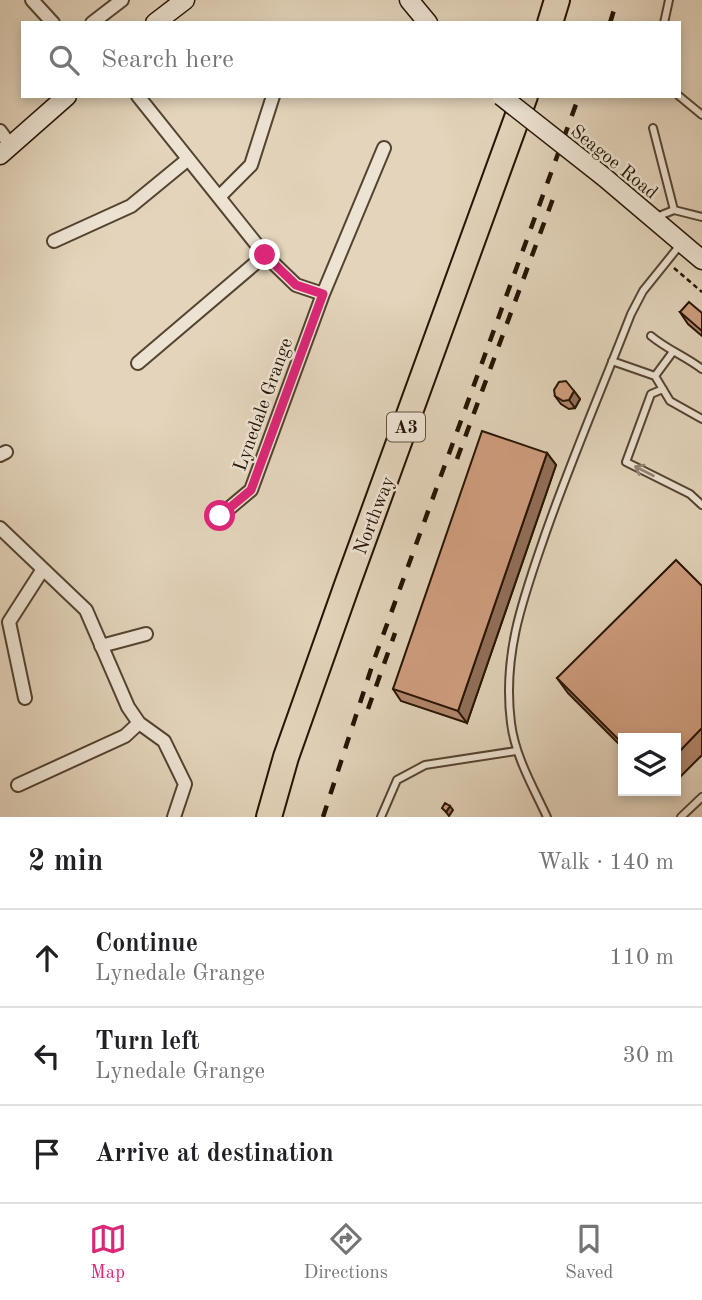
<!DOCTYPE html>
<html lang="en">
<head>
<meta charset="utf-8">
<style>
  body { margin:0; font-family:"Old Standard TT",serif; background:#f2f2f2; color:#202124 }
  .controls { position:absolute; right:21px; bottom:21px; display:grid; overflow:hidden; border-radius:0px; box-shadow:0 4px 10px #0003 }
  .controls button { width:63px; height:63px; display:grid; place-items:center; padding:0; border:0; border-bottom:2px solid #e0e0e0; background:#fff; color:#202124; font:35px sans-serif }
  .stop { position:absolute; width:21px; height:21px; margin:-16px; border:5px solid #db2777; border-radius:50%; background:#fff }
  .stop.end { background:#db2777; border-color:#fff; box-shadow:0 2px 7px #0008 }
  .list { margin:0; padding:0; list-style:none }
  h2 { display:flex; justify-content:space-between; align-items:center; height:91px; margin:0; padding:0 28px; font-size:30px }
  h2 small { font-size:23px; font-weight:400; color:#757577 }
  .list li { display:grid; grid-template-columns:46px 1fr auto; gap:21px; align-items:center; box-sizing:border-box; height:98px; padding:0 28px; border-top:2px solid #e0e0e0 }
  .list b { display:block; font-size:26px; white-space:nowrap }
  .list p { margin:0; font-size:23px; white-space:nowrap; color:#757577 }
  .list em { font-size:23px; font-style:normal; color:#757577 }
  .icon { flex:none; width:38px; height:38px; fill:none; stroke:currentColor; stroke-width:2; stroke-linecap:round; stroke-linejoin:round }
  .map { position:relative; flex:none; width:702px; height:817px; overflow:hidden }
  .search { position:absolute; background:#fff; box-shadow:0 4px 10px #0003; left:21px; right:21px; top:21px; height:77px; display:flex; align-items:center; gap:18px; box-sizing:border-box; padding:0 24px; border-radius:0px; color:#757577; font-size:26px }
  .sheet { height:385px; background:#fff }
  nav { display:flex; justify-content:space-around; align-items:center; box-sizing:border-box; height:98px; border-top:2px solid #e0e0e0; background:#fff; font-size:19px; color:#757577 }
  nav a { display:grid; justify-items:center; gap:4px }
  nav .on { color:#db2777 }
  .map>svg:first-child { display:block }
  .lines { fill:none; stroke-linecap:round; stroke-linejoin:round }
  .lane-casing { stroke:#544330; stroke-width:10 }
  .street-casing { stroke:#544330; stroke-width:16 }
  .secondary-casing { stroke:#251302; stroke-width:21 }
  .highway-casing { stroke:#251302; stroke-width:28 }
  .path { stroke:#251302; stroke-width:2.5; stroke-dasharray:5 3.5; stroke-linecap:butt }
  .lane { stroke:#ede3d3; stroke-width:6 }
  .street { stroke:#ede3d3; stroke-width:12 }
  .secondary { stroke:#ede3d3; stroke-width:18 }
  .highway { stroke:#e3d4bb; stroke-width:24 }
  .rail { stroke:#251302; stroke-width:4.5; stroke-dasharray:12 12; stroke-linecap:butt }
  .secondary-bridge-casing { stroke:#251302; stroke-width:21; stroke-linecap:butt }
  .secondary-bridge { stroke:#ede3d3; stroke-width:18 }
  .wall { fill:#b3886e; stroke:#251302; stroke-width:2 }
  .shaded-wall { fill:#926f5a; stroke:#251302; stroke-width:2 }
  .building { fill:#d09e80; stroke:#251302; stroke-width:2 }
  .oneway { stroke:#938575 }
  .route { stroke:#db2777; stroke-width:9 }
  .labels { text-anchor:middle; stroke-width:5; stroke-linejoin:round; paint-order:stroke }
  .shield { fill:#ede3d3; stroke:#615141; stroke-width:2 }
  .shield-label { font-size:18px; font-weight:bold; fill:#251302 }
  .street-label { font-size:19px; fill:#251302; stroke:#ede3d3 }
</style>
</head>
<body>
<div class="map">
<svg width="702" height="817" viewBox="0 0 702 817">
  <rect width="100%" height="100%" fill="#e3d4bb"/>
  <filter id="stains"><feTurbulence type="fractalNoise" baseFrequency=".00286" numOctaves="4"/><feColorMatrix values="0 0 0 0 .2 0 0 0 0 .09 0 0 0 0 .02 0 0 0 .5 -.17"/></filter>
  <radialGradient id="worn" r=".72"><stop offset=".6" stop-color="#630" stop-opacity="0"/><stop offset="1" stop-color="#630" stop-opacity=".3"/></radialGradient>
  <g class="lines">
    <g class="lane-casing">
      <path id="lane" d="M664,23L669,0
        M679,96L702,115
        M653,128L674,210
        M654,218L674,210L702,217
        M651,336C668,350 685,356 702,369
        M612,361L655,376L670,401L702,419
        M655,376L672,353
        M663,389L651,394L626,462L690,494L702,505
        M381,817L397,780L425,765L516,751
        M547,817C533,787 515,756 511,723C502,653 524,596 546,532C572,458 603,386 631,314L643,291L680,245
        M681,817L702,797"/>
    </g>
    <g class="street-casing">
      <path id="street" d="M32,0L53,23
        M92,23L122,0
        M138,96L265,255L296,285L323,294
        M0,131L11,146
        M219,197L251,165L273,96
        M54,241L131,206L187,160
        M138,363L265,255
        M0,455L6,452
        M220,516L251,490L323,294L384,148
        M0,528L86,610L128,707L139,723L164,741L185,784L174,817
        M101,646L146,634
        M25,698L9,622L43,569
        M18,785L125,736L139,723"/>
    </g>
    <g class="secondary-casing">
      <path id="secondary" d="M409,0L428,23
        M155,23L185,0
        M0,155L67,96
        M604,177L702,260"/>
    </g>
    <g class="highway-casing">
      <path id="highway" d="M550,23L557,0
        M269,817L286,757L347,585L525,96"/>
    </g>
    <path class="path" d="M674,268L702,292"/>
    <use href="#lane" class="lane"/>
    <use href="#street" class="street"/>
    <use href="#secondary" class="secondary"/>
    <use href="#highway" class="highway"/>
    <path class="rail" d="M610,23L617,0
      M457,459L554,196
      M368,709L395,633
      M323,817L374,660L579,96"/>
    <g class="secondary-bridge-casing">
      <path id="secondary-bridge" d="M501,96L604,177"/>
    </g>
    <use href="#secondary-bridge" class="secondary-bridge"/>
  </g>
  <path class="wall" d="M680,312L702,313V336L688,324Z
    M574,391L580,399L575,408L569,409L561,404L555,396Z
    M547,453L556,465L467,723L401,701L393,689Z
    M702,586V755L676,781V738H623V748L568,693L557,678Z"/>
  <path class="shaded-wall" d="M574,391L580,399L575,408L569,400Z
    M547,453L556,465L467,723L458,711Z
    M450,806L453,810L449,816L446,812Z"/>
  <path class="building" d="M689,302L702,313V331L680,312Z
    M566,381L574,391L569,400L563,401L555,396L554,390L559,382Z
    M482,431L547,453L458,711L393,689Z
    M676,560L702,586V728L676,755V738H623V744L557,678Z
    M445,803L450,806L446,812L442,808Z"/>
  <defs><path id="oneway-shaft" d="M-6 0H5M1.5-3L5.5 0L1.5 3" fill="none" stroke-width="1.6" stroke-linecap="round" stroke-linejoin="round" transform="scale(1.75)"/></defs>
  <use class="oneway" href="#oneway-shaft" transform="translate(644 471) rotate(-153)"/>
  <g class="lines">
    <path class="route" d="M220,516L251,490L323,294L296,285L265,255"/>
  </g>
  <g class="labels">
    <rect class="shield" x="387" y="412.5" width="38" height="29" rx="5"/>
    <g class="shield-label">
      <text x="406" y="433">A3</text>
    </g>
    <g class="street-label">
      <text transform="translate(615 161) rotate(39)" y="7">Seagoe Road</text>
      <text transform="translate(262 404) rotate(-70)" y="7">Lynedale Grange</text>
      <text transform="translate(373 515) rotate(-69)" y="7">Northway</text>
    </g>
  </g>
  <rect width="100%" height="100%" filter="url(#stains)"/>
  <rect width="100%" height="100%" fill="url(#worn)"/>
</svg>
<div class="controls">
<button><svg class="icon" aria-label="layers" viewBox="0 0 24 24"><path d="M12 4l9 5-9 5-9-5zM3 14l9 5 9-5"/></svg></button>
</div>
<div class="stop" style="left:220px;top:516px"></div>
<div class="stop end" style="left:265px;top:255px"></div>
<div class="search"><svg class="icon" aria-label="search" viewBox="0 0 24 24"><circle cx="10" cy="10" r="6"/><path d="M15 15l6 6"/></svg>Search here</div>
</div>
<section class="sheet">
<h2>2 min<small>Walk · 140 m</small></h2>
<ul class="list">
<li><svg class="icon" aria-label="ahead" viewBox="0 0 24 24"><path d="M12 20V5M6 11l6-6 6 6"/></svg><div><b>Continue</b><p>Lynedale Grange</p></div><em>110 m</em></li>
<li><svg class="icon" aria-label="left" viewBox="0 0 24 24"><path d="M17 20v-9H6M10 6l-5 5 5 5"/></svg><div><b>Turn left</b><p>Lynedale Grange</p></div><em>30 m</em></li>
<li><svg class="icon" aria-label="arrive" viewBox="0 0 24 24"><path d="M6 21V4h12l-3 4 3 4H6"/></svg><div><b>Arrive at destination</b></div></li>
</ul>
</section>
<nav>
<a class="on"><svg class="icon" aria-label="map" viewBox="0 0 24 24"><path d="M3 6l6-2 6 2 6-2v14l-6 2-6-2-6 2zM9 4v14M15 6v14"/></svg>Map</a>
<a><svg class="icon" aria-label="directions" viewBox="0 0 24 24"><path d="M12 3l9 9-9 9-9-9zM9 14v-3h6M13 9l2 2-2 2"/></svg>Directions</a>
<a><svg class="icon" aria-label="saved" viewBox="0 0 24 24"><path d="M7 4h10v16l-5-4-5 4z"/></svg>Saved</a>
</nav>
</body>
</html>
